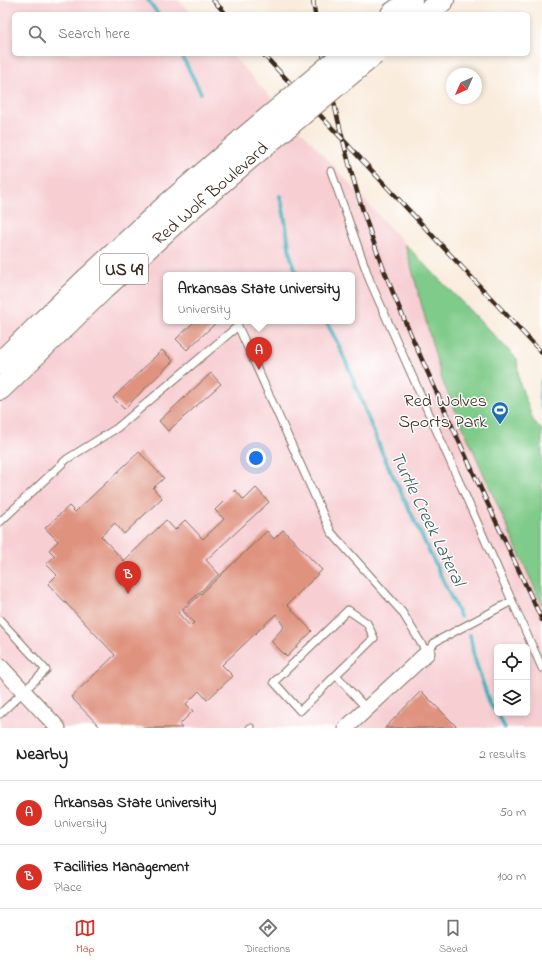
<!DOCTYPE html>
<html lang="en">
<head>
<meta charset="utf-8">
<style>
  body { margin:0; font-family:"Indie Flower",sans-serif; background:#f2f2f2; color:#222 }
  .controls { position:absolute; right:12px; bottom:12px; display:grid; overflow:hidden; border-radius:6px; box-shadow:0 2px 6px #0003 }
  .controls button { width:36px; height:36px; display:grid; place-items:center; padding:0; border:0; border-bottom:1px solid #e0e0e0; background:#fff; color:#222; font:20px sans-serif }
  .compass { position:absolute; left:446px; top:68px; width:36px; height:36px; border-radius:50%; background:#fff; box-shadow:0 2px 6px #0003; rotate:225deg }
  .you { position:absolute; left:256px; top:458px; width:14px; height:14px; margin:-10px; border:3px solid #fff; border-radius:50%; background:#1a73e8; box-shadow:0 0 0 6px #1a73e833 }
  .badge { display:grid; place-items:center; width:26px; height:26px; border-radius:50%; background:#d93025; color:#fff; font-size:13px; font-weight:700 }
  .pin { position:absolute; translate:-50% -33px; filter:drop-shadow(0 1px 2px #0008) }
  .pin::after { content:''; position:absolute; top:21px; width:14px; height:12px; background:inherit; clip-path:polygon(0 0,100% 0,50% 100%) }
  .popup { position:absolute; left:163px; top:272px; width:192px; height:52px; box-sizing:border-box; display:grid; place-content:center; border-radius:6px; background:#fff; filter:drop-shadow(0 1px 3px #0005); font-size:13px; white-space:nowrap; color:#767676 }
  .popup b { font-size:15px; color:#222 }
  .popup::after { content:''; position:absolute; left:50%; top:100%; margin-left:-8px; border:8px solid transparent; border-top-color:#fff }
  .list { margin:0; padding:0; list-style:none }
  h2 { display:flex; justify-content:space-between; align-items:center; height:52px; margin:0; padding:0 16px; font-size:17px }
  h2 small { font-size:13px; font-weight:400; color:#767676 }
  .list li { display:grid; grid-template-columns:26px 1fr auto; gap:12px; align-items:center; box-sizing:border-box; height:64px; padding:0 16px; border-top:1px solid #e0e0e0 }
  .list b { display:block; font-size:15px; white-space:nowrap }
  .list p { margin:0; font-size:13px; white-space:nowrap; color:#767676 }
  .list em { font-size:13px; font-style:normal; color:#767676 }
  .icon { flex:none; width:22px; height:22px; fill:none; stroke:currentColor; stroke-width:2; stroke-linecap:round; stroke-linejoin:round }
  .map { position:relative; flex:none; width:542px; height:728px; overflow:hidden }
  .search { position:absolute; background:#fff; box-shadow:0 2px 6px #0003; left:12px; right:12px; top:12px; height:44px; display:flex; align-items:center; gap:10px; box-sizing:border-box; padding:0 14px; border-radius:6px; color:#767676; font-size:15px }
  .sheet { height:180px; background:#fff }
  nav { display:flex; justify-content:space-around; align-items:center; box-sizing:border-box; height:56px; border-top:1px solid #e0e0e0; background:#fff; font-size:11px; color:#767676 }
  nav a { display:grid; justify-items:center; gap:2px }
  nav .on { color:#d93025 }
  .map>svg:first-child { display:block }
  .built { fill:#f7cfd3; fill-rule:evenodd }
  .green { fill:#7fcb89; stroke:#5d7a54 }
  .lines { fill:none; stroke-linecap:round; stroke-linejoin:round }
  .stream { stroke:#40b0bc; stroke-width:4 }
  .building { fill:#df937f }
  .service-casing { stroke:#7e6e61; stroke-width:9 }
  .minor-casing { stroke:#7e6e61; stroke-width:17 }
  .trunk-casing { stroke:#7e6e61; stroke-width:24 }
  .service { stroke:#fff; stroke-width:7 }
  .minor { stroke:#fff; stroke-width:15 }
  .trunk { stroke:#fff; stroke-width:22 }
  .rail-casing { stroke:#3b2a1e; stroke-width:4.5 }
  .rail { stroke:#fff; stroke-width:3; stroke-dasharray:9; stroke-linecap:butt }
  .trunk-bridge-casing { stroke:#7e6e61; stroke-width:24; stroke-linecap:butt }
  .trunk-bridge { stroke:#fff; stroke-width:22 }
  .labels { text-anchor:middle; stroke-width:3; stroke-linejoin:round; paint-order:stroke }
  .shield { fill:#fff; stroke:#766a62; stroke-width:1 }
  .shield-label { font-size:17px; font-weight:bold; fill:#3b2a1e }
  .street-label { font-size:18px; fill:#3b2a1e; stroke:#fff }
  .poi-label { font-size:18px; fill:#3b2a1e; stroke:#fff; text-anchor:end }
  .water-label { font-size:19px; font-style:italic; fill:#3d605d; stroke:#fff }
</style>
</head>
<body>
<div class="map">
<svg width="542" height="728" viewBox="0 0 542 728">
  <rect width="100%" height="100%" fill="#fff"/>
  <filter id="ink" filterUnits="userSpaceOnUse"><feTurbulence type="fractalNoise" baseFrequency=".025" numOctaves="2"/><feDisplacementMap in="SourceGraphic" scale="8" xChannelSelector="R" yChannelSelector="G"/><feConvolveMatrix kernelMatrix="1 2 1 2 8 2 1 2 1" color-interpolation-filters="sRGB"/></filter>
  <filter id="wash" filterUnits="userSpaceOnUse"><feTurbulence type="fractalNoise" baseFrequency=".012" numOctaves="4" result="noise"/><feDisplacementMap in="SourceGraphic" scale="16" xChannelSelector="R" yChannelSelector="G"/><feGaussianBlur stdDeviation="0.9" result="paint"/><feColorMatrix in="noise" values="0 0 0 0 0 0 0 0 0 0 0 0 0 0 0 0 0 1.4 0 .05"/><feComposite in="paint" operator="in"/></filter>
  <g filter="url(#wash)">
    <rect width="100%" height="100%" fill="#f9ecdd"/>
    <path class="built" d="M0,0H178L192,14H14V54H231L405,244L517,359L519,381L533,420L542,430V728H0ZM166,275H352V321H166ZM497,647H527V713H497Z"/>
    <path class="green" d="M405,244L517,359L519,381L533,420L542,430V605L442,380Z"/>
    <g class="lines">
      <path class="stream" d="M148,0L158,14
        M181,54L201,93
        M280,196C282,204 284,212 285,221C289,240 288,258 298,275
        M326,321C356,374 370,435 399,488L460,616
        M542,381L540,398L542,406
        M470,635L474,657L489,701L502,722L505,728"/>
    </g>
    <g id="blocks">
      <path class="building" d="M195,321H218L187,350L176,339Z
        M162,350L173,361L124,409L113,398Z
        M211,373L221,384L168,431L159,421Z
        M139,452L164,478L153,488L162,498L124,534L115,523L101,536L124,561L166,520L175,530L185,520L203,539L224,519L215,510L235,490L244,500L256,488L269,502L206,560L219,574L178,613L190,626L194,623L183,611L267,531L274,539L283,530L322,570L287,605L312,631L287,657L271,641L284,627L276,614L222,665L233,676L207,700L199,691L186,704L193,711L179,725L182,728H101L71,697L115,655L48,584L57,575L46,564L55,556L49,550L58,541L45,528L69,506L75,512Z
        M421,691L458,728H385Z"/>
    </g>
  </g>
  <g filter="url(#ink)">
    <use href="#blocks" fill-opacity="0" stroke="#7e6e61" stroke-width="1"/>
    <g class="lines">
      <g class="service-casing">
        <path id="service" d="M331,171L370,281L454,470L512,601
          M0,522L67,459L117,428L238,326L331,532L402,612L427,653L435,642L512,601L542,668
          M0,620L46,670L0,714
          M336,675L374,638L367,623L348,610L274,682L300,711L336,675L367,709
          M250,728H251"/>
      </g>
      <g class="minor-casing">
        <path id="minor" d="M0,666L58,728
          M346,728L427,653"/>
      </g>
      <g class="trunk-casing">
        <path id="trunk" d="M392,14L411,0
          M425,14L443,0
          M0,363L88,278L167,205L242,140
          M0,389L103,289L182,216L253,155"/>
      </g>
      <use href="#service" class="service"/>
      <use href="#minor" class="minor"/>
      <use href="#trunk" class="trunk"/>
      <g class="rail-casing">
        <path id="rail" d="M213,0L226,14
          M313,0L315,14
          M263,54L542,353
          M323,54C335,108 347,162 364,214C384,276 411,336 438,395C472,471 507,545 542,620"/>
      </g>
      <use href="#rail" class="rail"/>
      <g class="trunk-bridge-casing">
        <path id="trunk-bridge" d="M242,140L344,54
          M253,155L374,54"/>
      </g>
      <use href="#trunk-bridge" class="trunk-bridge"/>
    </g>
  </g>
  <defs>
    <g id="stadium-pin" transform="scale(0.9)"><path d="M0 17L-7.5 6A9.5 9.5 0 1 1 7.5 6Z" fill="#1f6fb2" stroke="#fff"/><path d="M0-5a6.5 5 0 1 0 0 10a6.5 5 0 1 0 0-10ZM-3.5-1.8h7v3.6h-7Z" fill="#fff"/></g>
  </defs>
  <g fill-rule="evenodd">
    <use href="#stadium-pin" x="500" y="410"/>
  </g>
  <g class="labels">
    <rect class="shield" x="100" y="254" width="48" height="30" rx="3"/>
    <g class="shield-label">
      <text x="124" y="275">US 49</text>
    </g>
    <g class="street-label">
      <text transform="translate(210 193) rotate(-41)" y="6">Red Wolf Boulevard</text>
    </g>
    <g class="poi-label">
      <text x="487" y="406">Red Wolves<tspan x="487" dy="21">Sports Park</tspan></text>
    </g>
    <g class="water-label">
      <text transform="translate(429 518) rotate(64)" y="7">Turtle Creek Lateral</text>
    </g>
  </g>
</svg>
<div class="controls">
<button><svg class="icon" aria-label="locate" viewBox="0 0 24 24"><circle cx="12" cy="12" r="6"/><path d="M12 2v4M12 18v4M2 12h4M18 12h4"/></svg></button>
<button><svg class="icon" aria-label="layers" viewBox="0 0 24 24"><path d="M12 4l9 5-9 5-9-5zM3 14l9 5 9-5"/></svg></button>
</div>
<svg class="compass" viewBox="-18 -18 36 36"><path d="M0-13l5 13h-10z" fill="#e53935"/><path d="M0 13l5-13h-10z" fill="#767676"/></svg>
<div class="you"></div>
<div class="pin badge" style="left:259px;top:370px">A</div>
<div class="popup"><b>Arkansas State University</b>University</div>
<div class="pin badge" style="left:128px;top:594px">B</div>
<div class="search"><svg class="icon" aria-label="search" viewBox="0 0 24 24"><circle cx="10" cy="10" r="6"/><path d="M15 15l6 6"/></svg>Search here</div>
</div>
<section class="sheet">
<h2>Nearby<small>2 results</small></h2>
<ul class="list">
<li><span class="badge">A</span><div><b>Arkansas State University</b><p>University</p></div><em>50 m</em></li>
<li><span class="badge">B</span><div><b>Facilities Management</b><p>Place</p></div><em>100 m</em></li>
</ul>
</section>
<nav>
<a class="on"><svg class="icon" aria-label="map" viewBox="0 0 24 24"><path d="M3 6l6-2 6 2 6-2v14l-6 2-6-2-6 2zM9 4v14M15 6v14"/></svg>Map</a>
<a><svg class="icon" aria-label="directions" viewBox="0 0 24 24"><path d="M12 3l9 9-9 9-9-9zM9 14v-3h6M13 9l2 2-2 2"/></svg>Directions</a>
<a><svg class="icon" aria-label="saved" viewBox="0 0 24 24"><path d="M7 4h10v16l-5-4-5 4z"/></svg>Saved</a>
</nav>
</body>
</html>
